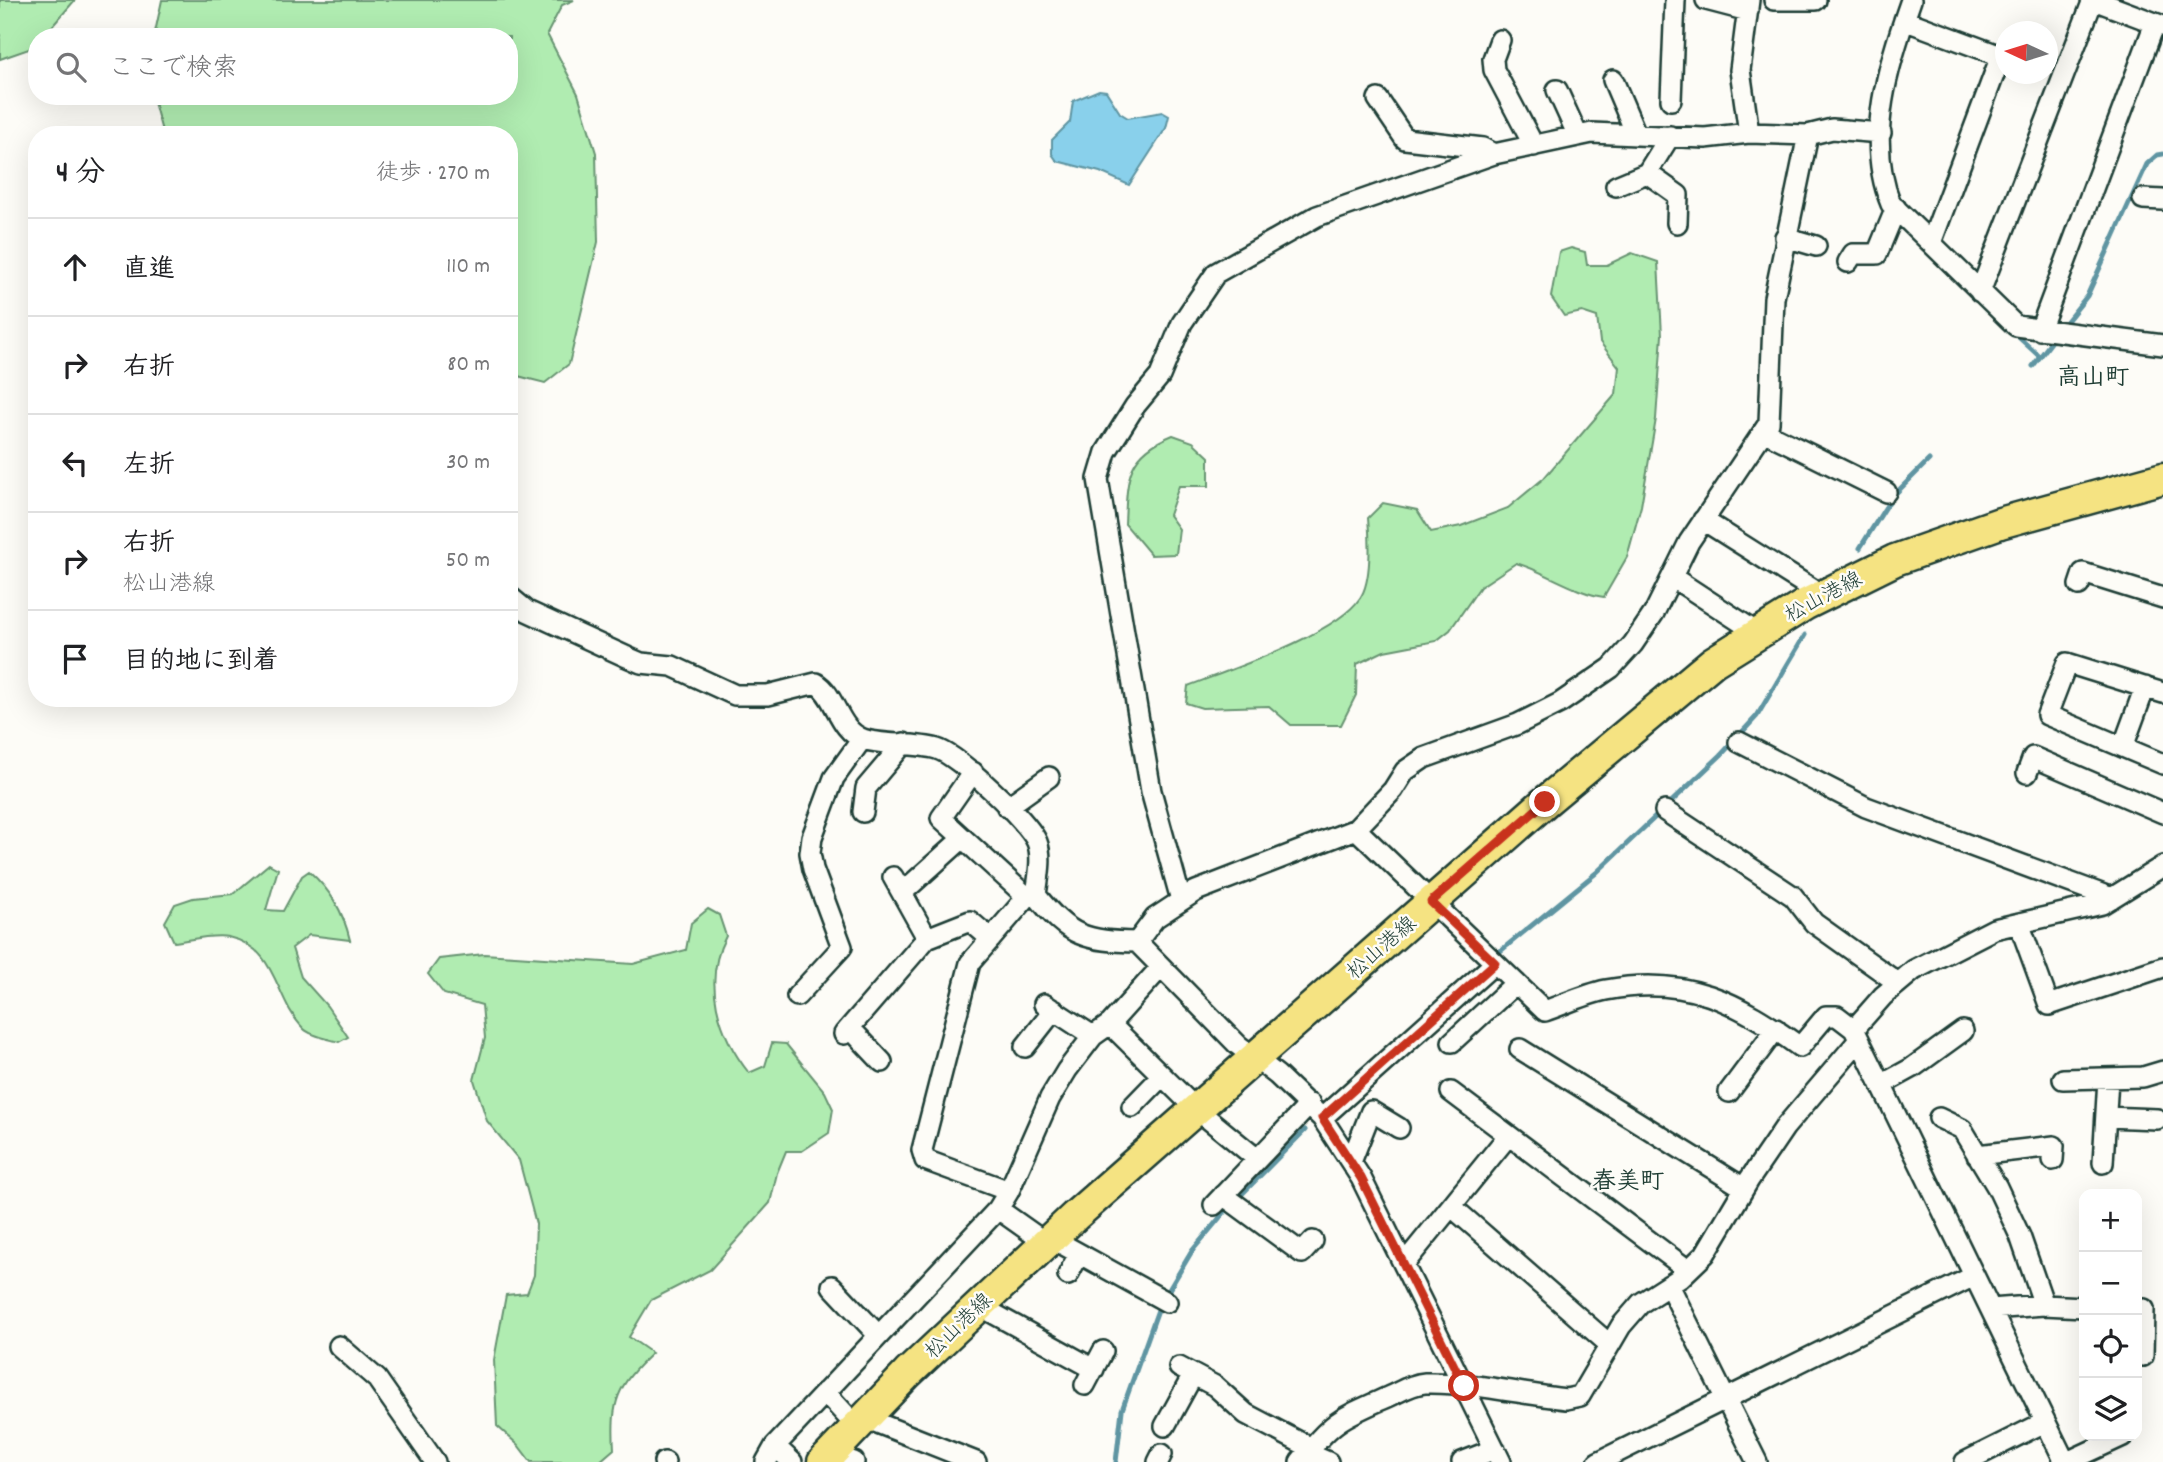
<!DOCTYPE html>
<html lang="ja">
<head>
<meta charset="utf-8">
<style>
  body { margin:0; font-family:Dekko,"Klee One",sans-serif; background:#f2f2f2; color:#202124 }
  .controls { position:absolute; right:21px; bottom:21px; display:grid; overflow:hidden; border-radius:14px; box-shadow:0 7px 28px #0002 }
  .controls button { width:63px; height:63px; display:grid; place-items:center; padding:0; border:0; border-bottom:2px solid #e0e0e0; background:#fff; color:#202124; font:35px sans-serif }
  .compass { position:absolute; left:1995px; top:21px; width:63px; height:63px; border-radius:50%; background:#fff; box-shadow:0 7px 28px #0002; rotate:274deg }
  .stop { position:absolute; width:21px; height:21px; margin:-16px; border:5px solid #c8321e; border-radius:50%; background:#fff }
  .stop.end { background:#c8321e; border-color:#fff; box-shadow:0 2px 7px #0008 }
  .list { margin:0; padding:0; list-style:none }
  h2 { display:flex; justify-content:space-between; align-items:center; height:91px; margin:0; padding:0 28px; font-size:30px }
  h2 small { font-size:23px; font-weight:400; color:#757577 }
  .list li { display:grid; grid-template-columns:46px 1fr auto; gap:21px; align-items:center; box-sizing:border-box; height:98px; padding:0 28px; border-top:2px solid #e0e0e0 }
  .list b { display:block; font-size:26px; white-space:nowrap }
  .list p { margin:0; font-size:23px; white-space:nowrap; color:#757577 }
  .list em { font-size:23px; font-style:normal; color:#757577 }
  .icon { flex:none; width:38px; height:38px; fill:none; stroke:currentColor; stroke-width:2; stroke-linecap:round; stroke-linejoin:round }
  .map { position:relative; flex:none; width:2163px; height:1462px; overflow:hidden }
  .search { position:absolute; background:#fff; box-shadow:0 7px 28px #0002; left:28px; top:28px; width:490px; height:77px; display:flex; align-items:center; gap:18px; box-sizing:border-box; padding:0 24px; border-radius:28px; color:#757577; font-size:26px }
  .panel { position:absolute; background:#fff; box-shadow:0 7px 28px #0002; left:28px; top:126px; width:490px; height:581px; border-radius:28px }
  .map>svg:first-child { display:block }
  .green { fill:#b0ecb1; stroke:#689472; stroke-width:2 }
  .water { fill:#89d0eb; stroke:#5f95a2; stroke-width:2 }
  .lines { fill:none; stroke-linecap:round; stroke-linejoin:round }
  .stream { stroke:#5f95a2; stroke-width:5 }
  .minor-casing { stroke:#1f3d34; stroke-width:24 }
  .primary-casing { stroke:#1f3d34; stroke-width:35 }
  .minor { stroke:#fdfcf7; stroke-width:19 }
  .primary { stroke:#f5e382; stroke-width:30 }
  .route { stroke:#c8321e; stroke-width:9 }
  .labels { text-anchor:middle; stroke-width:5; stroke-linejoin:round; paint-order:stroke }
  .street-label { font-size:21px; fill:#1f3d34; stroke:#fdfcf7 }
  .quarter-label { font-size:24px; font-weight:bold; fill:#1f3d34; stroke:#fdfcf7 }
</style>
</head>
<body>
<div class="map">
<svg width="2163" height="1462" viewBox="0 0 2163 1462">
  <rect width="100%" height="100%" fill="#fdfcf7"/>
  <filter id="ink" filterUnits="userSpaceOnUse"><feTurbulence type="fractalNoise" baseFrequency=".0143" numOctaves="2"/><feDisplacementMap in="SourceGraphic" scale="14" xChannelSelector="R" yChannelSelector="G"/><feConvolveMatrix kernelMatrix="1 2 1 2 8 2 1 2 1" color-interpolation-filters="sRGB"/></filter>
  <g filter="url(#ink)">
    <path class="green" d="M0,0H75L43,37H37V43L32,48L0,59Z
      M162,0H574L562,5L547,34L578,94L596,153L598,242L569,364L545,383L518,376L509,367V135H163L154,102V96H509V37H154Z
      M1571,248L1585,252L1587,265H1607L1632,253L1658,262L1662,335L1656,419L1641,506L1627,557L1604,597C1575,593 1546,572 1516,563L1480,587L1450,630L1436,641L1384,651L1357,664L1356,695L1341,725H1291L1269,706L1202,708L1186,703L1188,686C1229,670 1337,634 1360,598C1372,581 1370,539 1368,518L1383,503L1417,510L1431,532L1461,526L1508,508L1544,478L1616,394L1619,367L1600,342L1597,317L1582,312L1564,316L1551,297L1559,252Z
      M1173,435L1193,442L1209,457V486H1179L1169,515L1179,529L1176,554L1151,555L1125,524C1127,478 1126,454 1173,435Z
      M269,864L278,869L266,910L283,911L302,876L309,871C331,891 343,911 350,940L309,935L292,948L301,977L327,1006L348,1037L339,1042C329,1039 311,1036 304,1029C273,998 279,948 228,937C212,934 190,940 174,942L165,922L175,904L193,898L233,894Z
      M708,909L719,915L726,936C702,981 718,1034 749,1073L765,1066L772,1043L786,1044L825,1092L833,1109L829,1133L802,1151H786L777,1173L770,1203L710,1270L651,1300L629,1337L652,1353C617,1386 611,1401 614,1449L599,1462H531L518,1445L497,1426L494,1360L506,1295L527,1293L534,1275L536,1224L519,1160L487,1121L474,1080L485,1038L482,1005L444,994L428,974L439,959L484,954L633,964L686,950L691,923Z"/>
    <path class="water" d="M1099,90L1106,91L1120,113L1128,118L1162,112L1169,116L1166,128L1129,185L1100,172L1057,161L1052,154V140L1070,122L1073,101Z"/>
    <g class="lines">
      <path class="stream" d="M2063,326L2087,296L2147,164L2157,155L2163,154
        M2014,333L2039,356
        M2033,366L2055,337
        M1860,548L1892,497L1929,460
        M1493,957L1596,873L1721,755L1757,716L1805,635
        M1239,1197L1305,1130
        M1167,1293L1192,1251L1227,1209
        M1116,1462L1122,1410L1159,1307"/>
      <g class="minor-casing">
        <path id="minor" d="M1706,0L1748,11
          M1749,0L1740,70L1749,133
          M1774,0H1816
          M1911,0C1889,62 1864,139 1891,204L2016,326L2163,345
          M2094,0L2163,26
          M1904,20L2006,58
          M1500,40L1493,59L1494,70L1534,146
          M1613,80L1636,134
          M1557,90L1578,136
          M1378,99L1405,139L1483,148L1494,154
          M1671,100L1675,0
          M1670,136L1647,173L1678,195L1677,223
          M1616,186L1647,173
          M2143,199L2163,200
          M1785,237L1816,246
          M1931,243L2001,56
          M1848,262L1853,254H1877L1896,208
          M1980,292L2093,0
          M2040,330L2155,23
          M1765,432L1886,492
          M1703,520L1822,595
          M1672,577L1756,632
          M2079,585L2083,573L2163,598
          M509,596L527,611L627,657L641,663L672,666L735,695H768L816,683C836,695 838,730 863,739C878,745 916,743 937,749C958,755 1029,822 1037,842C1043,857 1038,879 1036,895C1069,937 1086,941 1137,942L1238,1045L1277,1075L1322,1118L1361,1178L1501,1462
          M2163,693L2067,663L2047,715L2163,764
          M1739,742L1866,807L2112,898
          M2123,747L2145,687
          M973,772L941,818L1027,897
          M2027,773L2033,757L2163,813
          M1007,807L1049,777
          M1665,811L1793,896L1814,923L1898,983
          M863,812L866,788L904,743
          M1356,829L1545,1011C1565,1004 1586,994 1606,990C1686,975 1737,1001 1800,1047L1826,1016H1837L1854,1029L2065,1462
          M893,877L927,938
          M903,892L963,838
          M1181,900L1151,791L1098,479L1106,452L1135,406L1160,376L1182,323L1216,273L1317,216L1494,154L1592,133L1705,138L1749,133L1808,135
          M2019,923L2049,1005L2163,967
          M1137,942L1155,918L1196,891L1356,829L1393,790L1405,771L1424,758L1518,724L1560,703L1611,668L1633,644L1654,613L1689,542L1769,423L1774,298L1808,135L1832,129L1881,133
          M797,996L842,947L813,869L810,853L812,837L834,778L862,739
          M1044,1004L1093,1036
          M1110,1024L1196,1109L1256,1158
          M850,1028L882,1062
          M1854,1029L1883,996L1914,970L1994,929L2102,904L2163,866
          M844,1034L927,938L970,921L991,939
          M1452,1042L1516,983
          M1025,1047L1054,1010
          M1520,1049L1744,1188
          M2063,1079L2143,1077L2163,1071
          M1881,1085L1912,1068L1963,1031
          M1451,1092L1688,1270
          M1729,1092L1776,1029
          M1132,1107L1162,1076
          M2106,1117L2157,1119
          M1322,1118L1495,963
          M1939,1118L1962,1129L1997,1187L2020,1236L2044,1305
          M1977,1155L2054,1146L2053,1160
          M1351,1162L1371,1111L1399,1128
          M2103,1163L2108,1078
          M1009,1191L925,1160L922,1150L970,963L1027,897L1036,895
          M1223,1195L1302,1253L1313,1241
          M1214,1205L1310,1104
          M1451,1206L1610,1345
          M998,1209L1046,1243
          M1051,1238L1167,1302
          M1404,1264L1508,1136
          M1068,1275L1079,1254
          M1669,1285L1757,1462
          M832,1286L878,1335
          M978,1305L1094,1369
          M1991,1309L2044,1305L2084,1307
          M339,1346L377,1379L435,1462
          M2143,1356L2144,1309
          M1179,1367L1215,1386L1246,1414L1311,1448
          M1085,1385L1103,1351
          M825,1392L857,1427
          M865,1418L976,1462
          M1165,1426L1193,1375
          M775,1446L792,1462
          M1307,1453L1328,1462
          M830,1454L854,1462
          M664,1462H665
          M766,1462L775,1446L998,1209L1009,1191L1050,1098L1067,1070L1093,1036L1110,1024L1161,967
          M1158,1462L1162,1454
          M1300,1462C1333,1419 1343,1417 1390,1396C1401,1391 1412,1384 1425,1383C1472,1382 1520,1394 1566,1399L1580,1396L1621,1326L1641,1303L1680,1278L1705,1254L1749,1180L1785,1127L1859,1040
          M1462,1462L1495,1449
          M1598,1462L1974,1276
          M1965,1462L2045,1422
          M2067,1462L2123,1436"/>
      </g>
      <g class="primary-casing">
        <path id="primary" d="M823,1462L908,1373L1075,1216L1545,802L1713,662L1806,604L1895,560L2000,523L2163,478"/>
      </g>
      <use href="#minor" class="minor"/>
      <use href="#primary" class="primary"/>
    </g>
  </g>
  <g class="lines" filter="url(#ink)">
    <path class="route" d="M1464,1386L1361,1178L1322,1118L1495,963L1431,902L1545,802"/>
  </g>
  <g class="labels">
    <g class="street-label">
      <text transform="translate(1823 596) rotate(-28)" y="7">松山港線</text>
      <text transform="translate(1381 947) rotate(-41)" y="7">松山港線</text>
      <text transform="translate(958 1325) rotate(-44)" y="7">松山港線</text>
    </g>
    <g class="quarter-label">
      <text x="2093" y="384">高山町</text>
      <text x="1628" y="1188">春美町</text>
    </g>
  </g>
</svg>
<div class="controls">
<button>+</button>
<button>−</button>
<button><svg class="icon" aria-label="locate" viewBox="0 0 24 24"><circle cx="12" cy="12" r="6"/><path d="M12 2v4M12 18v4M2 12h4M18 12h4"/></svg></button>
<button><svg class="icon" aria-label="layers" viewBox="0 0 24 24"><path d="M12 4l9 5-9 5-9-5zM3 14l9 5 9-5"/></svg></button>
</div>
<svg class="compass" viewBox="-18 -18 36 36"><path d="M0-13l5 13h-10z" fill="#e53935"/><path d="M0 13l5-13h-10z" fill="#757577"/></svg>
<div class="stop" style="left:1464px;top:1386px"></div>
<div class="stop end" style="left:1545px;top:802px"></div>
<div class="search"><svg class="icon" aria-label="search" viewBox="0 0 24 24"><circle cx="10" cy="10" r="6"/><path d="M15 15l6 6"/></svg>ここで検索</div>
<section class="panel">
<h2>4 分<small>徒歩 · 270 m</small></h2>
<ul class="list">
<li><svg class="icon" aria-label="ahead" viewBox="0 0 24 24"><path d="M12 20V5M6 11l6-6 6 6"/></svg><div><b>直進</b></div><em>110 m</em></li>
<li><svg class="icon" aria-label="right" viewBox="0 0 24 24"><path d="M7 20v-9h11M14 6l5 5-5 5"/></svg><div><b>右折</b></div><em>80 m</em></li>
<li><svg class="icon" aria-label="left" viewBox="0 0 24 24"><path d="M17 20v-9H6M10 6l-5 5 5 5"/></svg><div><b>左折</b></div><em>30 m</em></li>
<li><svg class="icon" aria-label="right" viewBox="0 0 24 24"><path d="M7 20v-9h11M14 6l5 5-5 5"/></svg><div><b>右折</b><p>松山港線</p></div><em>50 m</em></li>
<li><svg class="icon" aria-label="arrive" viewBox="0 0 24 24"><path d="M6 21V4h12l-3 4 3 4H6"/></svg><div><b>目的地に到着</b></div></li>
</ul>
</section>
</div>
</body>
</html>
